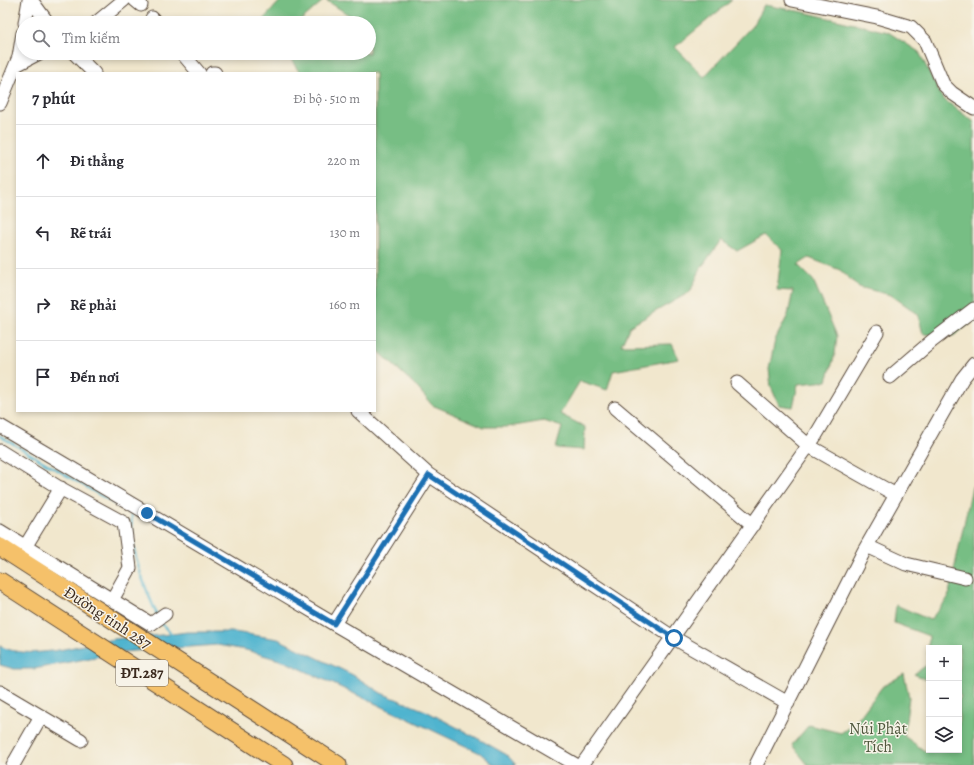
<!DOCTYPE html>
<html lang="vi">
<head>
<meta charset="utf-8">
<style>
  body { margin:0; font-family:Alegreya,serif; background:#f2f2f3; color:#2b2b33 }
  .controls { position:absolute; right:12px; bottom:12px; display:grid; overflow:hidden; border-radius:0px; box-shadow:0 2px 6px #0003 }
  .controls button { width:36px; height:36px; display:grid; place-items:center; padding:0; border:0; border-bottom:1px solid #e1e1e2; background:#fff; color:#2b2b33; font:20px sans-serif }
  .stop { position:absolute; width:12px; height:12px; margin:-9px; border:3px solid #1f6fb2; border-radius:50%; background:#fff }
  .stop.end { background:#1f6fb2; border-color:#fff; box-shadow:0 1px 4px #0008 }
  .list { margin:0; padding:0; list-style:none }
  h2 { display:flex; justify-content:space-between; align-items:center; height:52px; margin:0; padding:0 16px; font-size:17px }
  h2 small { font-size:13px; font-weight:400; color:#7c7c81 }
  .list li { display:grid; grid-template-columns:26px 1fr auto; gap:12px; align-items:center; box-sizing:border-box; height:72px; padding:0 16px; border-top:1px solid #e1e1e2 }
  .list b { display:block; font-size:15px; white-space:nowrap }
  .list em { font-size:13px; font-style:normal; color:#7c7c81 }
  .icon { flex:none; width:22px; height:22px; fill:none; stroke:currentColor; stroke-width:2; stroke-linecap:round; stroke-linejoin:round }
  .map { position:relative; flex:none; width:974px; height:765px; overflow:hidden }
  .search { position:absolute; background:#fff; box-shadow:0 2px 6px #0003; left:16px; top:16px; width:360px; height:44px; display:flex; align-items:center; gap:10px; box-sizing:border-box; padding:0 14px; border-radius:22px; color:#7c7c81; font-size:15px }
  .panel { position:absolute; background:#fff; box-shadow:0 2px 6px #0003; left:16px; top:72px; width:360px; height:340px; border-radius:0px }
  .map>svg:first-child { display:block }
  .forest { fill:#77be84; stroke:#597451 }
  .water { fill:#50b4cf; stroke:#466f76 }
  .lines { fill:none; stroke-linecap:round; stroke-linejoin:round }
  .stream { stroke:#50b4cf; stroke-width:2.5 }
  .minor-casing { stroke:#564638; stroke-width:15 }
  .major-casing { stroke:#564638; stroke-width:19 }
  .minor { stroke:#fff; stroke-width:13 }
  .major { stroke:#f5c16b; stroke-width:17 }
  .route { stroke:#1f6fb2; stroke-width:5 }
  .labels { text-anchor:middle; stroke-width:3; stroke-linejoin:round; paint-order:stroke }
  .shield { fill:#f7f3e8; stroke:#73665b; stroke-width:1 }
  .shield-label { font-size:15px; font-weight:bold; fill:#3b2a1e }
  .street-label { font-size:16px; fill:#3b2a1e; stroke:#f7f3e8 }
  .park-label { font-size:16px; fill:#51583e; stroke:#f7f3e8 }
</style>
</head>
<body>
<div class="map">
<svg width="974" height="765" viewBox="0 0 974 765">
  <rect width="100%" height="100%" fill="#f7f3e8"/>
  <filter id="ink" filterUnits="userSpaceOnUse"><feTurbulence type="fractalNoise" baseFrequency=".025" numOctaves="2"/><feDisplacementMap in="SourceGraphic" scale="8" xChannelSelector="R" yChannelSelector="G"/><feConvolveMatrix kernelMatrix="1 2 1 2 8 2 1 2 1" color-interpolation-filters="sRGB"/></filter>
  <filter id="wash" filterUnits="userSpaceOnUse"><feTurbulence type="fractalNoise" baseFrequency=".012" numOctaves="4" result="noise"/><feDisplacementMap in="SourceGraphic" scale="16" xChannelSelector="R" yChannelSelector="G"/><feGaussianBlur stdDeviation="0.9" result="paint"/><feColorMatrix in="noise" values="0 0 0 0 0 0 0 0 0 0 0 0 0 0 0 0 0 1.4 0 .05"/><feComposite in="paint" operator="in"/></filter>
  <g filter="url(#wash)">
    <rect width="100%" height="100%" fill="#f1e7cd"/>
    <path class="forest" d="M281,0H324L298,23H260Z
      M326,0H732L675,47L704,77L752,26L764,5L803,12L888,32L919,52L942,98L974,122V321L953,336L923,334L918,314L891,295L859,287L840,270L809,258L798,265L813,280L837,336L835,354L827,381L798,384L793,407L779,405L771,387L769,369L775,340L788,315L793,291L777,290L782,250L766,235L737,251L721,240L701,268L690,292L630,326L621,345L672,344L679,359L613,371L607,390L580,381L560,414L585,427L584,450L556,448L562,427L544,421L508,427H484L432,405L415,385L375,348V73H300L288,55L289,53H333L337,56L340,53H369V23H361Z
      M974,484V765H808L792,745L809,725L841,733L856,722L882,687L904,674L909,697L904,736L926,752L929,748V750H959V700L961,696L959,695V648H929V681L914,674L927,665L929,636L894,623L896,605L930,620L948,598L972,487Z"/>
    <path class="water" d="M187,632H234L278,639L353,675L381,693L426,711L477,738L507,755L516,765H494L480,753L415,722L286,662L246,650L217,645L121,652L34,669H14L0,665V646C31,662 80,644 114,639C138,636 163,636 187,632Z"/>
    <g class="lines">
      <path class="stream" d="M0,436L130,513L132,516C129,549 144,585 157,615
        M161,623L174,637"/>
    </g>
  </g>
  <g filter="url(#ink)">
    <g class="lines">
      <g class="minor-casing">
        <path id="minor" d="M31,0L48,23
          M135,0L141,5
          M792,0L877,17L911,27L925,41L943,84L952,93L974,108
          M152,18L156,23
          M25,23L29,0
          M96,23L124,0
          M74,53L94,73
          M182,53L199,73
          M16,65L39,53
          M212,73H215
          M0,103L19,57L23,33
          M890,377L932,341L974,309
          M737,383L809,446L896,495
          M615,408L753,525
          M358,411L429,475L674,638L788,703
          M0,426L334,624L576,765
          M0,451L58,487L124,523L130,568L112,600
          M0,531L151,624L165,614
          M867,546L906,564L965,578
          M25,547L61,488
          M334,624L429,475
          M0,692L81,740
          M13,765L41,716
          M582,765L816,435L877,332
          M756,765L864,551L962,379L974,364"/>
      </g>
      <g class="major-casing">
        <path id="major" d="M0,547L338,765
          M0,581L284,765"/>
      </g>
      <use href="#minor" class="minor"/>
      <use href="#major" class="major"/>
    </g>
  </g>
  <g class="lines" filter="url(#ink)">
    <path class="route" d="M147,513L334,624L429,475L674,638"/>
  </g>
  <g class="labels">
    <rect class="shield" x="116" y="660" width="52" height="26" rx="3"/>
    <g class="shield-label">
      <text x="142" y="678">ĐT.287</text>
    </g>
    <g class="street-label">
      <text transform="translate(108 617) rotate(33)" y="6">Đường tỉnh 287</text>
    </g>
    <g class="park-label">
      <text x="878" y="734">Núi Phật<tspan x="878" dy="18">Tích</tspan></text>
    </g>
  </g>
</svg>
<div class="controls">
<button>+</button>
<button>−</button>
<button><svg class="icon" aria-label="layers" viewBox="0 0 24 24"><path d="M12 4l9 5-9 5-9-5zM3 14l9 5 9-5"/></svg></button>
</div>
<div class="stop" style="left:674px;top:638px"></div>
<div class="stop end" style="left:147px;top:513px"></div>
<div class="search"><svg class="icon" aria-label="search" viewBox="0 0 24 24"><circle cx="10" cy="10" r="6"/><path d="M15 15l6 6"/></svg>Tìm kiếm</div>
<section class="panel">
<h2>7 phút<small>Đi bộ · 510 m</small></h2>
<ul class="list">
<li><svg class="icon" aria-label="ahead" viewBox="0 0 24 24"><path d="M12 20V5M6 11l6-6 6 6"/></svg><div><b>Đi thẳng</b></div><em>220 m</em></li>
<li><svg class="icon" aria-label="left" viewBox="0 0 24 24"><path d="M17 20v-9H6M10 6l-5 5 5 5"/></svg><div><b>Rẽ trái</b></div><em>130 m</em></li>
<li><svg class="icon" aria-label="right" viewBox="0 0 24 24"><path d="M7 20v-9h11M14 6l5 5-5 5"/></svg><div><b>Rẽ phải</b></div><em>160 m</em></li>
<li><svg class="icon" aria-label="arrive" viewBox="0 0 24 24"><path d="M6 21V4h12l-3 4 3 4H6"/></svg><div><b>Đến nơi</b></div></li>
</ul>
</section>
</div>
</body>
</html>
